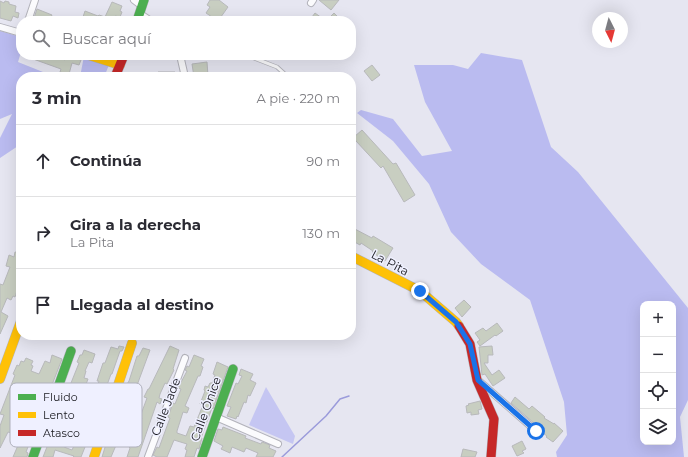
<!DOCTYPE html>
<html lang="es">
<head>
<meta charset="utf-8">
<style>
  body { margin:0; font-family:Montserrat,sans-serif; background:#f7f7f7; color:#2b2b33 }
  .controls { position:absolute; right:12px; bottom:12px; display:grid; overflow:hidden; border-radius:8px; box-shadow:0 4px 16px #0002 }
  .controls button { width:36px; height:36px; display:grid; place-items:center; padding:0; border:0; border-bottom:1px solid #e1e1e2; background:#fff; color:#2b2b33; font:20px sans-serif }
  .compass { position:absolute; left:592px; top:12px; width:36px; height:36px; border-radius:50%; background:#fff; box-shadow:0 4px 16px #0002; rotate:174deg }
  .stop { position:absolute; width:12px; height:12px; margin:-9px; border:3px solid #1a73e8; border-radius:50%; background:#fff }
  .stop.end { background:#1a73e8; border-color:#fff; box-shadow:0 1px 4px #0008 }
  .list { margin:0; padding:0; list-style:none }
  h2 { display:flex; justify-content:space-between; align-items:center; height:52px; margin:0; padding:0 16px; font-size:17px }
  h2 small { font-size:13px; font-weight:400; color:#7c7c81 }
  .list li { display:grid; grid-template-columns:26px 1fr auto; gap:12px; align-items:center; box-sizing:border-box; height:72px; padding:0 16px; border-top:1px solid #e1e1e2 }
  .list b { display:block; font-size:15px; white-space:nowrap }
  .list p { margin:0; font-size:13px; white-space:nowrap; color:#7c7c81 }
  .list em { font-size:13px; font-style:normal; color:#7c7c81 }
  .icon { flex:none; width:22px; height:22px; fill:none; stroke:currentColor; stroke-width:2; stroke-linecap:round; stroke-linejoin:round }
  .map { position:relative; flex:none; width:688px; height:457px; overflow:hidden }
  .search { position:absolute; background:#fff; box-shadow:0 4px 16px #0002; left:16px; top:16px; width:340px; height:44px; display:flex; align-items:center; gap:10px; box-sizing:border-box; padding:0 14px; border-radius:16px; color:#7c7c81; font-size:15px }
  .panel { position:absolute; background:#fff; box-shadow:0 4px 16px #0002; left:16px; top:72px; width:340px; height:268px; border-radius:16px }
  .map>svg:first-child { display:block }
  .green { fill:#c5c6f2 }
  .forest { fill:#babbf0; fill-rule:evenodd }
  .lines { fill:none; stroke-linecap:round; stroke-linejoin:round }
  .stream { stroke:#9b9bdb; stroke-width:1.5 }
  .building { fill:#c8cec1; stroke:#b8b9bb; fill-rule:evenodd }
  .lane-casing { stroke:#b3b3bb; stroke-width:4.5 }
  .street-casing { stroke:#b3b3bb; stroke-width:8 }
  .fast-casing { stroke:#b3b3bb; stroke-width:10 }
  .slow-casing { stroke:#b3b3bb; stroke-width:10 }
  .jam-casing { stroke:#b3b3bb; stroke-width:10 }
  .lane { stroke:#fbfbfd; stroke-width:3 }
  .street { stroke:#fbfbfd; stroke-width:6 }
  .fast { stroke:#4caf50; stroke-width:9 }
  .slow { stroke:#ffc107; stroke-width:9 }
  .jam { stroke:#c62828; stroke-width:9 }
  .route { stroke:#1a73e8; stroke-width:5 }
  .labels { text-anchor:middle; stroke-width:3; stroke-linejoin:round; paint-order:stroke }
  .street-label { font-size:12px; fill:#19191f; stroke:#eff0ff }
  .key { fill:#eff0ff; stroke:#afb0bc; stroke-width:1 }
  .key-label { font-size:11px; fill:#19191f }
</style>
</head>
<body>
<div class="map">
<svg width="688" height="457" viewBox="0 0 688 457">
  <rect width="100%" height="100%" fill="#e6e6f1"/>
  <path class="green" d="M266,387L295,436L293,444L249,425Z"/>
  <path class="forest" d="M0,31L21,37V52L18,62L48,74L62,77H21V144L0,158V138L12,114L0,119Z
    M481,53L522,60L551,147L578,172L688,308V400L680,417L684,457H557L556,452L567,435L564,402L530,300L481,264L451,232L429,184L393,141L357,113L361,110L393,119L422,156L452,151L425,102L414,65H453L468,69ZM643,304H673V442H643Z
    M84,56L109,65L104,77H80Z"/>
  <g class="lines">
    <path class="stream" d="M282,457L326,416L340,399L349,396"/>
  </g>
  <path class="building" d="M210,0H219L228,7L218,21L206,13L210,7L207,5Z
    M319,0H339L331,10Z
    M0,1L4,3L5,1L9,2V4L16,6L15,12L19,13L18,18L13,16L11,21L0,18Z
    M112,2L122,6L120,11L122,12L120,17L115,16L113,20L114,21H85L82,20L85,11L98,16L99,15L105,17Z
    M37,9L52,15L51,17L60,21H33Z
    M315,13L326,21L334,13L339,18L336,21H309Z
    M22,55H55L54,56L65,60L66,56L81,60L79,65L72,63L69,74L60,72L61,69Z
    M207,62L208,76L194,77L192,64Z
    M372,65L380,75L372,81L364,71Z
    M158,72H175V77H158Z
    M362,130L393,164L396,163L415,195L404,202L383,166L381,168L356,141L354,137Z
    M351,227L372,238L373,236L393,248L385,261L372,252L373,251L361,243L360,245L351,240Z
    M15,252L21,253V278L15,297L13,296L11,300L7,298L1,312L8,316L0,334V284L3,285L10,267L6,266L9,255L14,257Z
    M464,300L471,307L462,317L455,308Z
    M497,323L503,331L496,336L495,335L480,346L477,342L480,340L475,333L483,328L486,331Z
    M119,346L124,347L122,351H120L112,374H111L107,385L110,387L107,395L104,394L96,414L100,415L90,443L87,442L81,457H73L74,456L55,450L53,457H43L61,411L67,390L71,383L79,363L77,362L80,355H82L84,350L95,354L92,363L89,362L85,371H86L84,378L88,379L85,387L82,386L67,424L81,429L99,381H97L103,363H105L111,347L118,349ZM68,431L79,435L72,450L64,447L65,445L62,444L66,434L67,435Z
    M170,346L179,350L173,369L174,370L167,384L165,383L160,394L159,398L162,399L160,404L157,402L138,457H127L130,448L129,447L142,418L140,417L147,398L144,397L148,389H149Z
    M492,346L493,355H488V363H484L492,375L499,370L505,378L493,386L485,374L482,375L479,347Z
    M143,348L150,350L136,388L134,396L137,397L134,404L131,403L123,423H125L121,432H120L116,443H117L111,457H102L123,389H124L129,381L137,356H139Z
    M52,355L62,359L26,452L28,453L27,457H13L22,436L8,432L0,448V426L4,415L0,414L15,375L13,374L17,365L19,366L21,361L24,362L26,358L33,361L31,365L33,366L31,371L39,374L45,361L50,363ZM24,391L35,395L33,399L35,400L27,420L17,416L22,403L20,402Z
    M194,355L204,359L201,366L203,367L200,376H198L185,406L189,408L187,413L183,412L177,431V433L186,436L190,426L194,427L203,405L200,404L205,391L204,390L205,386L208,387L210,383H212L215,375L213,374L217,362L228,367L213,409L212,408L201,438H202L199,449L197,448L194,457H185L187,450L185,449L187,444L174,440L167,457H157L153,455L157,447L159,448L163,437L170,418L168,417L173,403L175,404L181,389L178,388L187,371L185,370L187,366L189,367Z
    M241,369L253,374L250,380L256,383L250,396L248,395L246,403L244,402L238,417L237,416L236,419L227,416L231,407L227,406L236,383L238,384L242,376L239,375Z
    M515,397L529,409L532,406L545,417L544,418L554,424V423L563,431L553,442L546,437L547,436L540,431L535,424L511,403Z
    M480,401L482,409L478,410L479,414L471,415V412L467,413L466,406L469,405L468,404Z
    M223,427L246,436L245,438L261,444L262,442L270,445L269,448L276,451L273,457H256L258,453L246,448L244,452L232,447L230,453L221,449L223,446L214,441L218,429L222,430Z
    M522,441L526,449L522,451L524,453L517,456L512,446Z
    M463,449L477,452L475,457H461Z"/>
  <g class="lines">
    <g class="lane-casing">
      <path id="lane" d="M246,55L277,67L288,77
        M351,139L353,140"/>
    </g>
    <g class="street-casing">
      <path id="street" d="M134,0L142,6
        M311,3L313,0
        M139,13L151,21
        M28,21L35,0
        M0,27L21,33
        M180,55L185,77
        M479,381L536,431
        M216,417L278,444
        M148,457L185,358"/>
    </g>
    <g class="fast-casing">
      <path id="fast" d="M137,21L144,0
        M33,457L71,351
        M202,457L233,369"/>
    </g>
    <g class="slow-casing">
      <path id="slow" d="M88,55L120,65
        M351,256L420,291L456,322L459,326
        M0,379L21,321
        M94,457L132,343"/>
    </g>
    <g class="jam-casing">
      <path id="jam" d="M115,77L124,55
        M459,326L470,344L477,380L494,419L491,457"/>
    </g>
    <use href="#lane" class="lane"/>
    <use href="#street" class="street"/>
    <use href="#fast" class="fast"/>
    <use href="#slow" class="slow"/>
    <use href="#jam" class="jam"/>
  </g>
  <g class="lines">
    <path class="route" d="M420,291L456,322L470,344L478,380L536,431"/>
  </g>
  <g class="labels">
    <g class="street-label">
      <text transform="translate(390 263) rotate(28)" y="4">La Pita</text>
      <text transform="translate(166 407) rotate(-69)" y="4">Calle Jade</text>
      <text transform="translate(206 409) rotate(-70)" y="4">Calle Ónice</text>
    </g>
  </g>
  <rect x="10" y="383" width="132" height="64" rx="6" class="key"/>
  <rect x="18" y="394" width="18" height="6" fill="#4caf50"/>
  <rect x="18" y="412" width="18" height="6" fill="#ffc107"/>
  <rect x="18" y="430" width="18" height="6" fill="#c62828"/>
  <g class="key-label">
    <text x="43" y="401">Fluido</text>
    <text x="43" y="419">Lento</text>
    <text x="43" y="437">Atasco</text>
  </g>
</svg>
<div class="controls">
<button>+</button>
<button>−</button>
<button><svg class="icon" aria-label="locate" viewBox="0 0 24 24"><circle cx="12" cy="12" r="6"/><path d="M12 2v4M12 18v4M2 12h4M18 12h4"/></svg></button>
<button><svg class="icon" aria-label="layers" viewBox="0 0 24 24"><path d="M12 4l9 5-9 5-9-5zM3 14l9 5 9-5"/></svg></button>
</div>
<svg class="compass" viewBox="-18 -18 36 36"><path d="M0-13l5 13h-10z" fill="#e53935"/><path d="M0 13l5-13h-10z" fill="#7c7c81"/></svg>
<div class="stop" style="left:536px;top:431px"></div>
<div class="stop end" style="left:420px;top:291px"></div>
<div class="search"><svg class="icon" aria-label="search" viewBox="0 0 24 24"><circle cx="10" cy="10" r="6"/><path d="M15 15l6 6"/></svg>Buscar aquí</div>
<section class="panel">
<h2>3 min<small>A pie · 220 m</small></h2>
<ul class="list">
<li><svg class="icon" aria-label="ahead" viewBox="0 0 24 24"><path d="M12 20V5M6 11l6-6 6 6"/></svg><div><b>Continúa</b></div><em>90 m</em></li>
<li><svg class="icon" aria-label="right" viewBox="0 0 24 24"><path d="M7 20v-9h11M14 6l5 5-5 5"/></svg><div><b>Gira a la derecha</b><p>La Pita</p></div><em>130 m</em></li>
<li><svg class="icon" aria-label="arrive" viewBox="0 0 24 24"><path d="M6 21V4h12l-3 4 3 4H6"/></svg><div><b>Llegada al destino</b></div></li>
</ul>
</section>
</div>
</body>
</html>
